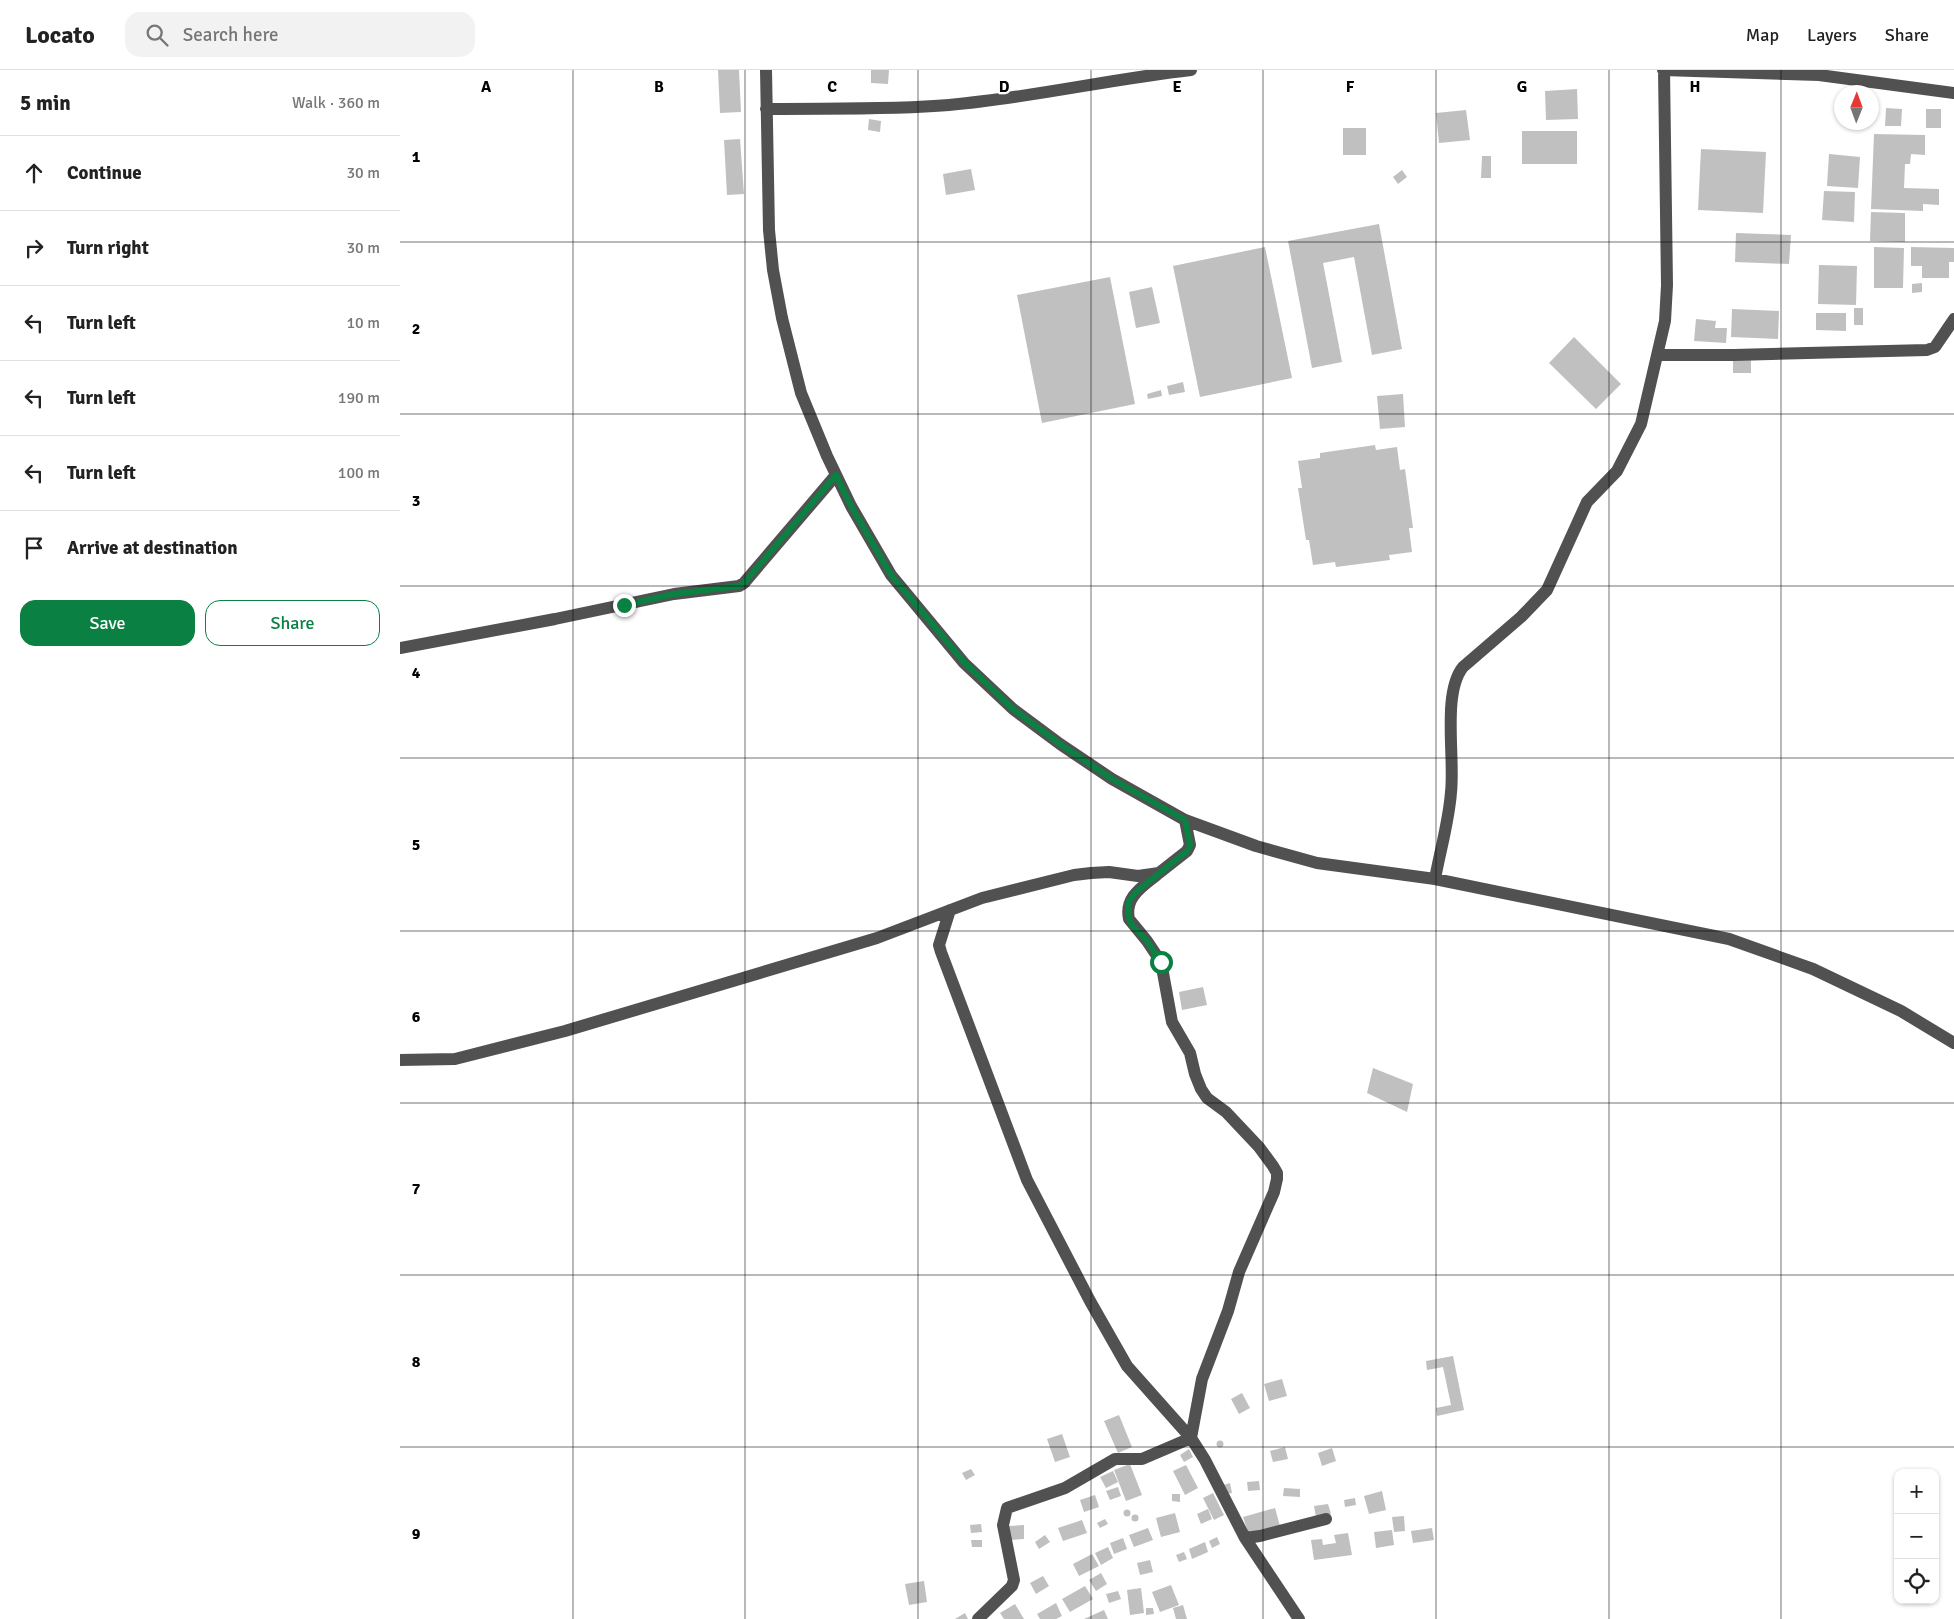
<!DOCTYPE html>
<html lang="en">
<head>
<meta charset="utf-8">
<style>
  body { margin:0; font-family:Signika,sans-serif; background:#f2f2f2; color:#222 }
  .controls { position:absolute; right:15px; bottom:15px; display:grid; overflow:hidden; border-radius:10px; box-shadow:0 1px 4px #0004 }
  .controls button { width:45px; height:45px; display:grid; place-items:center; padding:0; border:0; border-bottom:1px solid #e0e0e0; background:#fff; color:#222; font:25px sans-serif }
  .compass { position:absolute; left:1434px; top:15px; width:45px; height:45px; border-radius:50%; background:#fff; box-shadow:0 1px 4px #0004; rotate:1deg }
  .stop { position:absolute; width:15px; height:15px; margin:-11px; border:4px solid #0b8043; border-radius:50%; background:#fff }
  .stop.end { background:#0b8043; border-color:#fff; box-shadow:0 1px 5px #0008 }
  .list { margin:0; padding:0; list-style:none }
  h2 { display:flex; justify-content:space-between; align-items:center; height:65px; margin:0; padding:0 20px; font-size:21px }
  h2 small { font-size:16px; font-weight:400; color:#767676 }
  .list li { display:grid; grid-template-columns:32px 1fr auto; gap:15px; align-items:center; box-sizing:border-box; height:75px; padding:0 20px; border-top:1px solid #e0e0e0 }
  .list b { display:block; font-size:19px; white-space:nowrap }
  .list em { font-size:16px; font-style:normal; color:#767676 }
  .actions { display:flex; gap:10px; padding:15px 20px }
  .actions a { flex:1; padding:11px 0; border:1px solid #0b8043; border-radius:15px; text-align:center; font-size:18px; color:#0b8043 }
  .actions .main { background:#0b8043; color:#fff }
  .icon { flex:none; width:28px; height:28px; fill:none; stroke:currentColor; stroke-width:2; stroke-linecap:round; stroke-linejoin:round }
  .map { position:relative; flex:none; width:1554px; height:1549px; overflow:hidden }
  header { display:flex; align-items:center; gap:30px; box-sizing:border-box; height:70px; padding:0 25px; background:#fff; border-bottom:1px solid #e0e0e0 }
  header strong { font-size:24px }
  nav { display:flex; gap:28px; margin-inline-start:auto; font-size:18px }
  .search { width:350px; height:45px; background:#f2f2f2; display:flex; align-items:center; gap:12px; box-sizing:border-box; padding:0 18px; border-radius:15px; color:#767676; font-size:19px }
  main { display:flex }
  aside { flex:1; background:#fff }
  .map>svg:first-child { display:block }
  .building { fill:#c0c0c0 }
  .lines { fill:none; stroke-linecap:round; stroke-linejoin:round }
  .minor { stroke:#515151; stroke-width:12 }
  .route { stroke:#0b8043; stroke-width:6 }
  .grid { fill:none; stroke:#000; stroke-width:1; stroke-opacity:0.55 }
  .grid-label { font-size:16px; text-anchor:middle; font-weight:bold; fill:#000; stroke:#fff; stroke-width:4.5; stroke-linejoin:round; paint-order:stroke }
</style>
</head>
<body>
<header>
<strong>Locato</strong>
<div class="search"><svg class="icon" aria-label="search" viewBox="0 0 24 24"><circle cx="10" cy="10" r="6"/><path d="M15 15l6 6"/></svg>Search here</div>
<nav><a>Map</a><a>Layers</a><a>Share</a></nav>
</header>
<main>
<aside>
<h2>5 min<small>Walk · 360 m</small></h2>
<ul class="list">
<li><svg class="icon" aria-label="ahead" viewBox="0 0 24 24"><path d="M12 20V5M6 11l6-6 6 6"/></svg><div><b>Continue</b></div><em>30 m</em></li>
<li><svg class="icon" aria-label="right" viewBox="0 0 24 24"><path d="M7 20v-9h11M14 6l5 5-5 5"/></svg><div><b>Turn right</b></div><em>30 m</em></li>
<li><svg class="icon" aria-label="left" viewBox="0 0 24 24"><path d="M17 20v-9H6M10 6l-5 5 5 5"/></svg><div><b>Turn left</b></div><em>10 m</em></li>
<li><svg class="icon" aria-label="left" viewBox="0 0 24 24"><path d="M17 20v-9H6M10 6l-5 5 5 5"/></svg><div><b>Turn left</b></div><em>190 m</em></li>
<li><svg class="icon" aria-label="left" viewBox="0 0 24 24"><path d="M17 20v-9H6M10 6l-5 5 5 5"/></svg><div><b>Turn left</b></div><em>100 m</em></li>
<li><svg class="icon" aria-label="arrive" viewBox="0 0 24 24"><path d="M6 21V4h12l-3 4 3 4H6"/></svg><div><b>Arrive at destination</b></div></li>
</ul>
<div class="actions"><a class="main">Save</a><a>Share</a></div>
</aside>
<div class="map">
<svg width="1554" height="1549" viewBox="0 0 1554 1549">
  <rect width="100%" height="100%" fill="#fff"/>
  <path class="building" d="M318,0H339L341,42L320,43Z
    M471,0H489L488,14L471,13Z
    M1177,19L1178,49L1146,50L1145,21Z
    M1486,38L1502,39L1501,56H1485Z
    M1526,39H1541V58H1526Z
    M1066,40L1070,70L1039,73L1036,43Z
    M469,49L481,51L480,62L468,60Z
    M943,58H966V85H943Z
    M1122,61H1177V94H1122Z
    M1474,64L1525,65V85L1511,84L1510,94H1505L1504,118L1539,119V135L1523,134V141L1471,139Z
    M340,69L344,124L327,125L324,70Z
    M1301,79L1366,82L1363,143L1298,140Z
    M1429,84L1460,87L1458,118L1427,116Z
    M1082,86H1091V108H1081Z
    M571,99L575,120L546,125L543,104Z
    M1002,100L1007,107L998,114L993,107Z
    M1424,121L1455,122L1454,152L1422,150Z
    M1471,142L1505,143V172L1470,171Z
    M979,154L1002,279L972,285L954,187L923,193L942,292L912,298L888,171Z
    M1336,163L1391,165L1389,194L1335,192Z
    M865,177L892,308L800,327L773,196Z
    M1474,177L1504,178L1503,218H1474Z
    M1511,177L1554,178V192H1549V208H1522V196H1511Z
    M1419,195L1457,196L1456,235L1418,234Z
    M710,207L735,334L642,353L617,225Z
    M1522,213V222L1512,223V214Z
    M752,217L760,253L736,258L729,222Z
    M1454,238H1463V255H1454Z
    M1332,239L1379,241L1378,269L1331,267Z
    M1416,243H1446V261L1416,260Z
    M1296,249L1316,251L1315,258H1327L1326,273L1294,271Z
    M1174,267L1221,314L1196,339L1149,293Z
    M1333,288L1351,289V303H1333Z
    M783,312L785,322L769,325L767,316Z
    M761,320L762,326L748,329L747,324Z
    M1003,324L1005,357L980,359L977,326Z
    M975,375L976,380L997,377L1000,400L1005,399L1013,458H1009L1012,482L989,485L990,490L936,497L935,492L913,495L909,470H906L898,418H902L898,391L920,388V383Z
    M803,917L807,935L782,940L779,922Z
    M973,998L1013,1014L1007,1042L967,1023Z
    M1053,1286L1064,1340L1037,1346L1036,1338L1051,1335L1043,1297L1027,1300L1026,1291Z
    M882,1309L887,1326L869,1331L864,1314Z
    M842,1323L850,1338L839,1344L831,1329Z
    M719,1345L732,1377L718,1383L704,1351Z
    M662,1364L670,1387L655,1392L647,1369Z
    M816.5 1374a3.5 3.5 0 1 1 7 0a3.5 3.5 0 1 1-7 0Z
    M885,1377L888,1389L873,1392L870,1381Z
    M932,1378L936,1391L922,1396L918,1383Z
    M789,1379L793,1387L784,1392L780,1385Z
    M730,1394L742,1425L726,1431L714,1400Z
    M786,1395L798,1418L785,1425L773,1401Z
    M571,1399L575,1405L566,1410L562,1403Z
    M713,1401L718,1412L706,1418L700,1407Z
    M859,1411L860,1420L848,1421L847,1412Z
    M830,1413L832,1423L826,1424L823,1415Z
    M718,1417L721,1426L710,1430L706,1421Z
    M884,1418L900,1419V1427L883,1426Z
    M982,1421L986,1440L969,1444L964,1426Z
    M813,1423L824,1445L814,1450L803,1428Z
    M772,1424H780V1432L772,1431Z
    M695,1425L699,1437L684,1442L680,1430Z
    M955,1428L956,1435L945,1437L944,1430Z
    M928,1434L931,1444L916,1447L914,1436Z
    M875,1438L880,1456L849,1465L843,1447Z
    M808,1439L812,1449L801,1454L797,1444Z
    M723.5 1443a3.5 3.5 0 1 1 7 0a3.5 3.5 0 1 1-7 0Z
    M775,1443L780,1462L761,1467L756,1448Z
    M731.5 1448a3.5 3.5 0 1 1 7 0a3.5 3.5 0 1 1-7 0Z
    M1004,1446L1005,1461L994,1462L992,1447Z
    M705,1449L708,1454L700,1458L697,1453Z
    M682,1450L687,1463L663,1471L658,1458Z
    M581,1454L582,1462L571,1463L570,1455Z
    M624,1455V1469L610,1470L609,1456Z
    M748,1458L753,1470L734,1477L729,1465Z
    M1032,1458L1034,1470L1013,1473L1011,1461Z
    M992,1460L994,1475L976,1478L974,1462Z
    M948,1463L952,1485L914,1490L911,1470L922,1469L923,1475L936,1473L934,1465Z
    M645,1465L650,1472L639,1479L635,1472Z
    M817,1467L820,1474L812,1478L809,1471Z
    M723,1468L727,1479L714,1484L710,1473Z
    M571,1470H582V1477H572Z
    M805,1472L808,1482L792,1489L789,1479Z
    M708,1477L713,1488L701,1495L695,1483Z
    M784,1482L787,1489L779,1492L776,1485Z
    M692,1484L699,1496L679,1506L673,1494Z
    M750,1490L753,1502L740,1505L737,1493Z
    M701,1503L707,1514L696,1521L689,1510Z
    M643,1506L649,1516L636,1524L630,1513Z
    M524,1511L527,1532L509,1535L505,1514Z
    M771,1515L779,1535L760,1542L752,1522Z
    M685,1516L693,1529L670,1542L662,1529Z
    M741,1518L744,1543L730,1545L727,1520Z
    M718,1521L721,1529L709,1533L706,1524Z
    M656,1533L662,1546L656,1549H640L637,1544Z
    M615,1534L624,1549H604L600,1543Z
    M783,1535L787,1549H776L773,1538Z
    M746,1538H753L754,1544L746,1545Z
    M704,1540L708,1549H684Z
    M565,1543L568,1549H555Z"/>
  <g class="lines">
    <path class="minor" d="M366,0L369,160L373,200L382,248L401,323L427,386L451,436L491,505L564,593L613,639L660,674L712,709L785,750L856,776L917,793L1035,809L1329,869L1413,899L1501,941L1554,973
      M1263,0L1419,5L1554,23
      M366,39C427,38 489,40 549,35C630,28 710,9 791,0
      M1258,285H1334L1527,280L1535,277L1554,249
      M0,578L155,549L274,524L339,516L344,513L436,405
      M1035,809C1040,781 1049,751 1051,722C1055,688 1042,623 1063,597L1121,547L1147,520L1187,432L1217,401L1241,354L1265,251L1267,215L1264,0
      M550,840L539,875L541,882L627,1110L690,1231L727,1296L791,1368L805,1390L845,1468L899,1549
      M0,990L55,989L165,961L477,868L582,828L674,805L691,803L709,802L738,806L759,803L787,781L790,775L785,750
      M845,1468L860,1466L926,1449
      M578,1549L612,1516L614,1510L603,1455L607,1438L665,1418L715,1389H742L791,1368L802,1309L828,1241L839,1202L874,1122L877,1109V1103L873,1096L859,1077L826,1042L807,1028L801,1019L795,1004L790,983L772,952L761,892L747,871L729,849C724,826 744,816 759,803"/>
  </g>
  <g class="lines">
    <path class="route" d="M224,535L274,524L339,516L344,513L436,405L451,436L491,505L564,592L613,639L660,674L712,709L785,750L790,775L787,781L736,822L729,831L728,844L731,854L747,871L761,892"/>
  </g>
  <path class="grid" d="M173,0V1549M345,0V1549M518,0V1549M691,0V1549M863,0V1549M1036,0V1549M1209,0V1549M1381,0V1549M0,172H1554M0,344H1554M0,516H1554M0,688H1554M0,861H1554M0,1033H1554M0,1205H1554M0,1377H1554"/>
  <g class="grid-label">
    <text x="86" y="22">A</text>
    <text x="259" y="22">B</text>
    <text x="432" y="22">C</text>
    <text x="604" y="22">D</text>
    <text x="777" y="22">E</text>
    <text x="950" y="22">F</text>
    <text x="1122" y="22">G</text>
    <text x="1295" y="22">H</text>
    <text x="16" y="92">1</text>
    <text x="16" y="264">2</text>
    <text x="16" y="436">3</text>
    <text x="16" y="608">4</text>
    <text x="16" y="780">5</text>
    <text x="16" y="952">6</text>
    <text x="16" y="1124">7</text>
    <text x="16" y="1297">8</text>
    <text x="16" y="1469">9</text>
  </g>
</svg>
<div class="controls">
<button>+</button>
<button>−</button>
<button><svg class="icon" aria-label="locate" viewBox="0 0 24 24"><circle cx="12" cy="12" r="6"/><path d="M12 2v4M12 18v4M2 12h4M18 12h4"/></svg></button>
</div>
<svg class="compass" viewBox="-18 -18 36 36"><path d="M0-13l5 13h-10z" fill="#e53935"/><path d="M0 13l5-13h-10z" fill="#767676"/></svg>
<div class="stop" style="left:761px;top:892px"></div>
<div class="stop end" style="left:224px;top:535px"></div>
</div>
</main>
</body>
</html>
